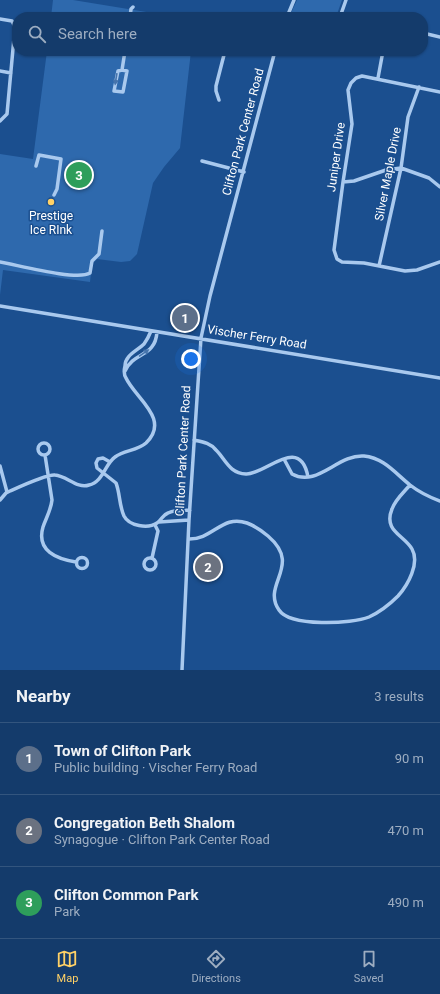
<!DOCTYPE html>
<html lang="en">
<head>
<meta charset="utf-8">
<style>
  body { margin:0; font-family:Roboto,sans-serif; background:#214673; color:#f1f3f6 }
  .you { position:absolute; left:191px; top:359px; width:14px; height:14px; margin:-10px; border:3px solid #fff; border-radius:50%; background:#1a73e8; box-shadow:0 0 0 6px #1a73e833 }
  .badge { display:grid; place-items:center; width:26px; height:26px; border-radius:50%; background:#ffd166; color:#fff; font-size:13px; font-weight:700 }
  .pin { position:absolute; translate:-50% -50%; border:2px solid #fff; box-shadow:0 1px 4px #0006 }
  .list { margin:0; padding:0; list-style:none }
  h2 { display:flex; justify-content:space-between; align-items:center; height:52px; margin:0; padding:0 16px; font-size:17px }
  h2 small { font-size:13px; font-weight:400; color:#9dadc1 }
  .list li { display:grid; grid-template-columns:26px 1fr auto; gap:12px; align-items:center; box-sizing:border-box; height:72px; padding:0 16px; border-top:1px solid #33557e }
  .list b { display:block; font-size:15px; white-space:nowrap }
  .list p { margin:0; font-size:13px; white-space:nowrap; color:#9dadc1 }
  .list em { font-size:13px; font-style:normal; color:#9dadc1 }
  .icon { flex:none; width:22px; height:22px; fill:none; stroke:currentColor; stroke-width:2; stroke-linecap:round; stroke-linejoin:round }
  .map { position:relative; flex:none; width:440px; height:670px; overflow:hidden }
  .search { position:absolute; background:#143b6b; box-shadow:0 1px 3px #0004; left:12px; right:12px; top:12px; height:44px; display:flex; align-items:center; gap:10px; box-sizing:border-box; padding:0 14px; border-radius:16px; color:#9dadc1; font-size:15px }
  .sheet { height:268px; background:#143b6b }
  nav { display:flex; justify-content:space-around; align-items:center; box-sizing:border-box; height:56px; border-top:1px solid #33557e; background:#143b6b; font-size:11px; color:#9dadc1 }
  nav a { display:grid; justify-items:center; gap:2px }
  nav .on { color:#ffd166 }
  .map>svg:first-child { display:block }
  .green { fill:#2e69ad }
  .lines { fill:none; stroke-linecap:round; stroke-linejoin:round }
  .minor { stroke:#a9c9ee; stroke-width:3.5 }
  .oneway { fill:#4674ac }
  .poi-dot { fill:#ffd166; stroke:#1b4f8f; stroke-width:1.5 }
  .labels { text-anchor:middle; stroke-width:3; stroke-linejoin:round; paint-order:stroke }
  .street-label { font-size:12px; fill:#fff; stroke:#1b4f8f }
  .poi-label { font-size:12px; fill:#fff; stroke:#1b4f8f }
</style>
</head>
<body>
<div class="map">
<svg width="440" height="670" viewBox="0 0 440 670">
  <rect width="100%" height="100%" fill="#1b4f8f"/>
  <path class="green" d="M53,0H73L177,17H51Z
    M297,0H342L336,17H321L291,13Z
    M47,51H191L180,148L164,167L153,183L137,254L130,261L121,262L97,259L92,264L90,282L3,270L0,295V154L33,159Z"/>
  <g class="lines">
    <path class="minor" d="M288,15L306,17
      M130,17L131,9L133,7
      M287,17L294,0
      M340,17L346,0
      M0,19L12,21L15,27L7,114L0,121
      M423,33L440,37
      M122,70L118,71L114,91L123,92L127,71L122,70L125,51
      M0,71L11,73
      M378,78L383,51
      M440,92L362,76L356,78L351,83L348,90L352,124L343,182L334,250L337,259L342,262L364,263L405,271L417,270L440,262
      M219,100L216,91V86L225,51
      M202,161L244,172
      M36,166L39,155L61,159L57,189L54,195
      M343,182L354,181L386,170L401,168L429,178L440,187
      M0,262C18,265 77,281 90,273L92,261L99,254L102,231
      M379,266L401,168L408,117L419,87
      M0,306L440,378
      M125,371C134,351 155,358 157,332
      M194,440C203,442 210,443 216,450C226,460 229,473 246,474C265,475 300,434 308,477
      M38 449a6 6 0 1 1 12 0a6 6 0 1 1-12 0Z
      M45,455L52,500C51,510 46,518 43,527C36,551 57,559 76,562
      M284,459L292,474C317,488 338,454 364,456C384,458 395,473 410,485C419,492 429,497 440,501
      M110,462L103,458L98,459L96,463L97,468L116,483C120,493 119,505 124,516C129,526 148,529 157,523C162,520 162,515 168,513C174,510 183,510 190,510
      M0,466L7,492
      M0,500L6,493L10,491C19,487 47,474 55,475C67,476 77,489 89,485C103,482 105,464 115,457C124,450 137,451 146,443C171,419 135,398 126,378C124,375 124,370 125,366C125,355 137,351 144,344C147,340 149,336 151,331
      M159,522L189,520
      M188,539C213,540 222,514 247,523C255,526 262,531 268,536C303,566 261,584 279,610C290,627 352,624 369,617C380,612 390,604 398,596C408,585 420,563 412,549C404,535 383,531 392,509C395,500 404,492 410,485
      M76.5 563a5.5 5.5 0 1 1 11 0a5.5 5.5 0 1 1-11 0Z
      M144 564a6 6 0 1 1 12 0a6 6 0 1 1-12 0Z
      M152,558L158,531L155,525
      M182,670L189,520L201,338L210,296L275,51"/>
  </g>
  <defs><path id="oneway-solid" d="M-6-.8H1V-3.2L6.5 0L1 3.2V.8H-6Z"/></defs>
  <g class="oneway">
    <use href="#oneway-solid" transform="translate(116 79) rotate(99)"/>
    <use href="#oneway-solid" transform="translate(144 353) rotate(-34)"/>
  </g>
  <circle class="poi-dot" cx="51" cy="202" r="4"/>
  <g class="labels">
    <g class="street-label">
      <text transform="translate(243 132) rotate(-75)" y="4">Clifton Park Center Road</text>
      <text transform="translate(336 157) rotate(-82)" y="4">Juniper Drive</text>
      <text transform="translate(388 174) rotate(-79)" y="4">Silver Maple Drive</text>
      <text transform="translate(257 337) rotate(9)" y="4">Vischer Ferry Road</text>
      <text transform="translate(183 451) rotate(-87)" y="4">Clifton Park Center Road</text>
    </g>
    <g class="poi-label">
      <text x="51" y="220">Prestige<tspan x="51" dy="14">Ice RInk</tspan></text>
    </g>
  </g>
</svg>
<div class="you"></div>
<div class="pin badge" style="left:185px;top:318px;background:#5c6f8a">1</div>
<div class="pin badge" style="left:208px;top:567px;background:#6b7280">2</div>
<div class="pin badge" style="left:79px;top:175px;background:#2e9e5b">3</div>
<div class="search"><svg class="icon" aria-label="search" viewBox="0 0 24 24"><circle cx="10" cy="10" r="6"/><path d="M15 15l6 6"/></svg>Search here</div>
</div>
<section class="sheet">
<h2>Nearby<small>3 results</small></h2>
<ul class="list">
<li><span class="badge" style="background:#5c6f8a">1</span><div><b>Town of Clifton Park</b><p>Public building · Vischer Ferry Road</p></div><em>90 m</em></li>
<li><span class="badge" style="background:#6b7280">2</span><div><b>Congregation Beth Shalom</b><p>Synagogue · Clifton Park Center Road</p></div><em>470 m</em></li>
<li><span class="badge" style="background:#2e9e5b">3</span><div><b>Clifton Common Park</b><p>Park</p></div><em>490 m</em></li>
</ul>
</section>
<nav>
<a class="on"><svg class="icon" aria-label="map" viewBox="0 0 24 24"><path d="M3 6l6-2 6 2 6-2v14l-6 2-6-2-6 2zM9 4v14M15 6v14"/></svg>Map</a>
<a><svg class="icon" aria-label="directions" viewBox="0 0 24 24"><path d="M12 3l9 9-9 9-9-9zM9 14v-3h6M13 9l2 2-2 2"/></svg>Directions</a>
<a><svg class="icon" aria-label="saved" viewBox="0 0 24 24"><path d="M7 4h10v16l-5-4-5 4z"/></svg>Saved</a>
</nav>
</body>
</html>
